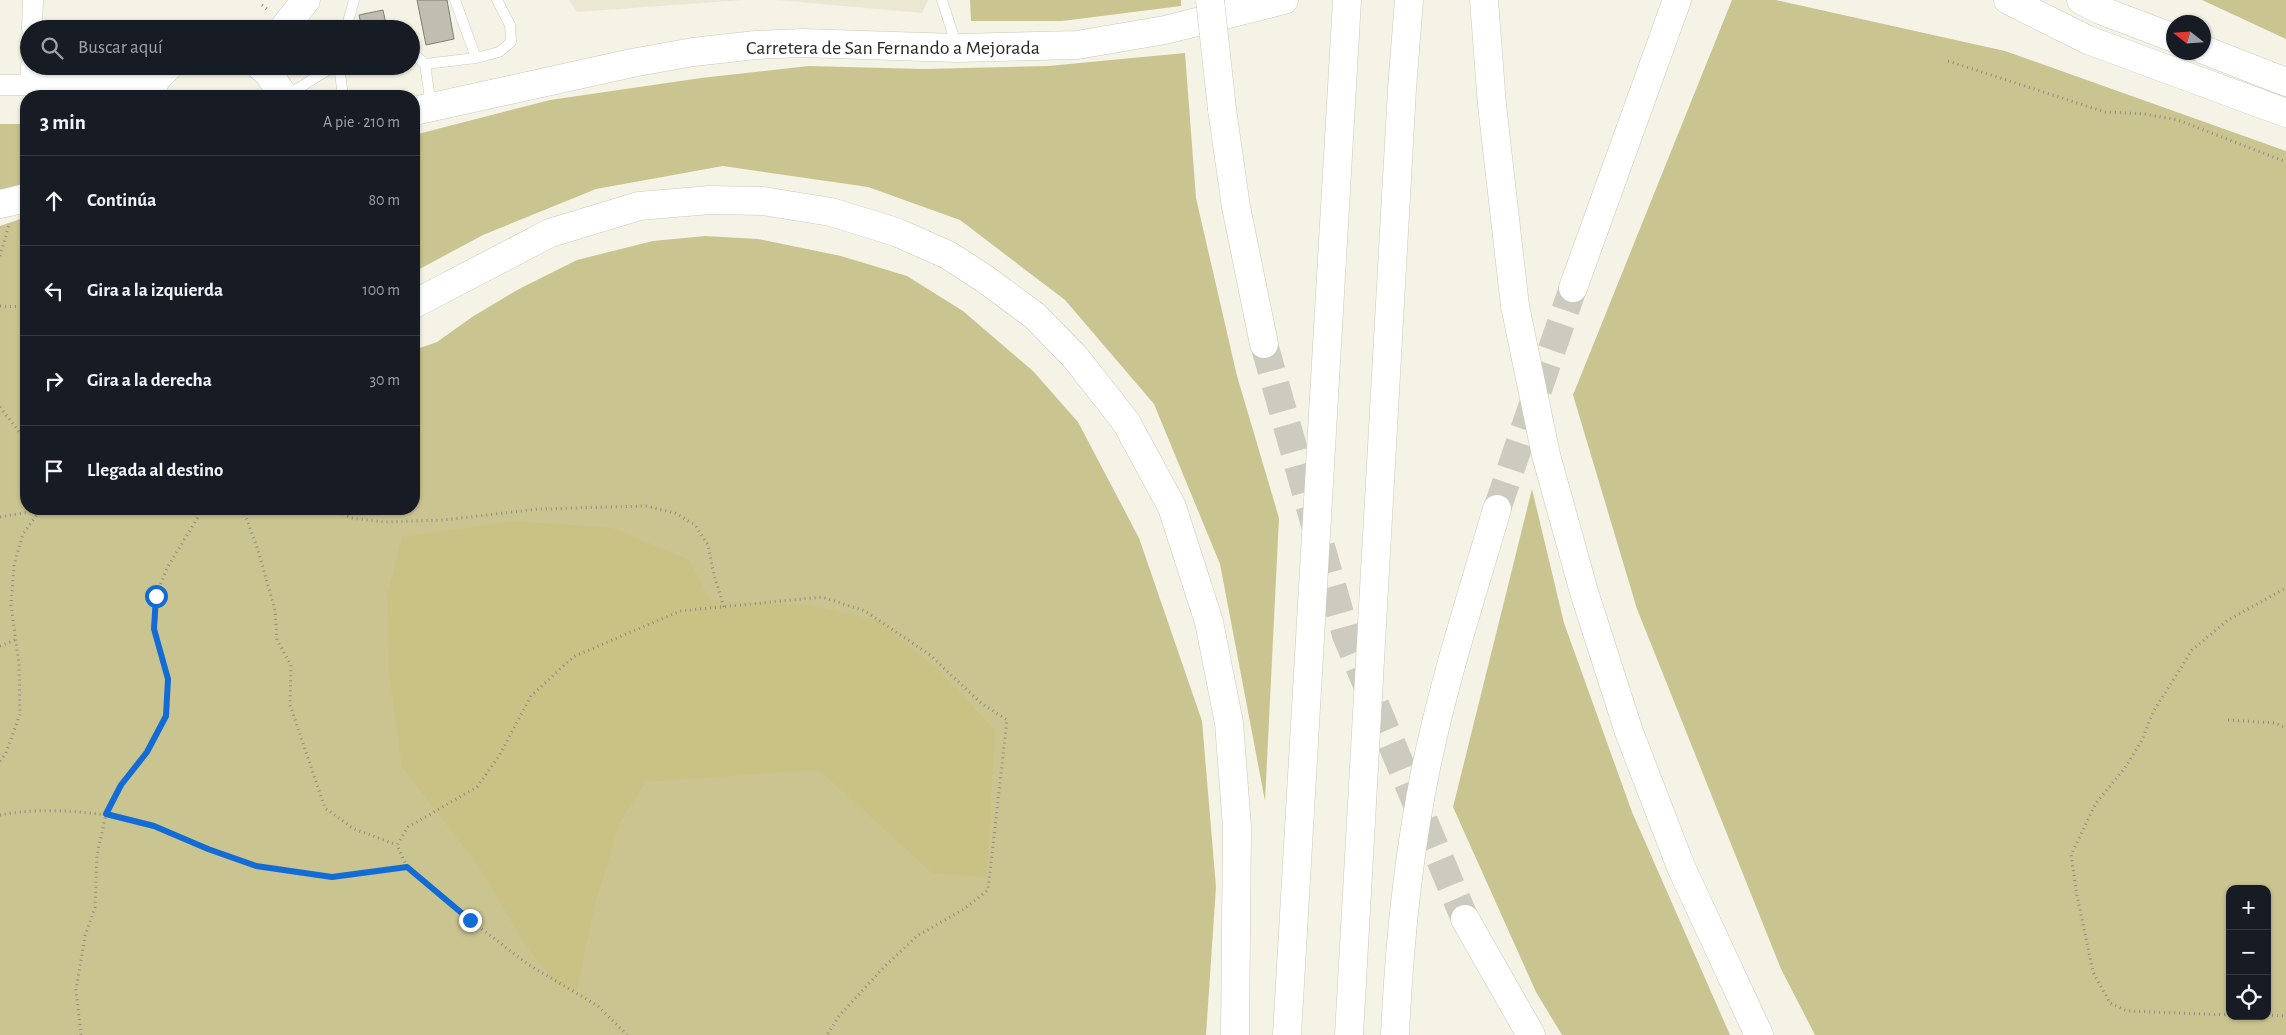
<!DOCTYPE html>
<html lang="es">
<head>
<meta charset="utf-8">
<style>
  body { margin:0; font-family:"Alegreya Sans",sans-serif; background:#242831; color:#f1f3f6 }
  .controls { position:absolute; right:15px; bottom:15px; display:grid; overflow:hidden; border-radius:10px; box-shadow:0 1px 4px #0004 }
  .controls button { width:45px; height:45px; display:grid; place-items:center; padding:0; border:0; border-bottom:1px solid #363941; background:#171b24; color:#f1f3f6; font:25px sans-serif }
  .compass { position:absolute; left:2166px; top:15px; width:45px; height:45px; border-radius:50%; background:#171b24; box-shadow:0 1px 4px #0004; rotate:287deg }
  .stop { position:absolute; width:15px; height:15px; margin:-11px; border:4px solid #136cd5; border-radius:50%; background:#fff }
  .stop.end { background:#136cd5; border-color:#fff; box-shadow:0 1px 5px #0008 }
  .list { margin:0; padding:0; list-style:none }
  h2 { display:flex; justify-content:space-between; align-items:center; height:65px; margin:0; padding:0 20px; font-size:21px }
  h2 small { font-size:16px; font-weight:400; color:#9ea1a6 }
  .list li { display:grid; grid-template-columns:32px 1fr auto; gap:15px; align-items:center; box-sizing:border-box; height:90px; padding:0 20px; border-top:1px solid #363941 }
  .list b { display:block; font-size:19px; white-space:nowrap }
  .list em { font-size:16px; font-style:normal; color:#9ea1a6 }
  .icon { flex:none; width:28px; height:28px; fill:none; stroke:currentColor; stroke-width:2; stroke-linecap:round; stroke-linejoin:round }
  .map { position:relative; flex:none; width:2286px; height:1035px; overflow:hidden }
  .search { position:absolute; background:#171b24; box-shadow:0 1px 4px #0004; left:20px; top:20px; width:400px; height:55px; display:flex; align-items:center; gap:12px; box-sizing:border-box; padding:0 18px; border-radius:28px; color:#9ea1a6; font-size:19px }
  .panel { position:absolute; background:#171b24; box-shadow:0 1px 4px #0004; left:20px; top:90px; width:400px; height:425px; border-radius:20px }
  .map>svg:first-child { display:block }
  .built { fill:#eae7d2 }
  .green { fill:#cac491; fill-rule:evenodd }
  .forest { fill:#cac285 }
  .building { fill:#bfbeb0; stroke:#7f7e71 }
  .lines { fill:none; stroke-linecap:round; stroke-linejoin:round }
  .highway-tunnel { stroke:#cdcbbf; stroke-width:28; stroke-dasharray:28 14; stroke-linecap:butt }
  .lane-casing { stroke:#cac9bb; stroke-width:11 }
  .street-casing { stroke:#cac9bb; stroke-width:21 }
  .secondary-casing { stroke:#cac9bb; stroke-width:29 }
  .primary-casing { stroke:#cac9bb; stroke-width:29 }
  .highway-casing { stroke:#cac9bb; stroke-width:29 }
  .path { stroke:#8e8c83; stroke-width:3; stroke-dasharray:1 4; stroke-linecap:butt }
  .lane { stroke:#fff; stroke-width:10 }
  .street { stroke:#fff; stroke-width:20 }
  .secondary { stroke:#fff; stroke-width:28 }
  .primary { stroke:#fff; stroke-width:28 }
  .highway { stroke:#fff; stroke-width:28 }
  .highway-bridge-casing { stroke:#cac9bb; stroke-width:29; stroke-linecap:butt }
  .highway-bridge { stroke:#fff; stroke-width:28 }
  .route { stroke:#136cd5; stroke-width:6 }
  .labels { text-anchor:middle; stroke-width:4; stroke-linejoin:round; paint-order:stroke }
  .street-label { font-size:20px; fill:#2b2a25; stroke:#fff }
</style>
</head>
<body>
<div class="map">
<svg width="2286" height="1035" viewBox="0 0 2286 1035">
  <rect width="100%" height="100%" fill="#f5f3e5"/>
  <path class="built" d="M569,0H743L577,12Z
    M777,0H928L922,13Z"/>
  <path class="green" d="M970,0H1181V6L1062,21H971Z
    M1732,0H1776L2005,51L2286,151V1035H1815L1781,969L1637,609L1573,395ZM2230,889H2267V1016H2230Z
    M2202,0H2286V39Z
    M1185,53L1196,198L1237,376L1279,518L1265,801L1220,564L1154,404L1065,300L960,220L868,187L723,166L596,189L483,235L414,272V135L550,100L701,78L809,66L923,69L1048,66Z
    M0,124H26V186L0,192Z
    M26,217V509H414V350L437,342L472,317L519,289L577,260L653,241L705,236L758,239L841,256L907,276L963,311L1033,371L1078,422L1139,538L1202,721L1216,887L1206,1035H0V226Z
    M1532,489L1564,623L1632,812L1730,1035H1562L1536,992L1453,807Z"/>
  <path class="forest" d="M514,521L613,528L689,560L710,600L808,605L877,620L940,671L995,730L987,878L932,873L819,770L646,782L620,822L594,908L577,991L556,985L524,943L479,867L402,767L389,673L387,595L402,537Z"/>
  <path class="building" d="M417,0H447L454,39L426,45Z
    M383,10L387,29H362L359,15Z"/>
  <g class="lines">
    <path class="highway-tunnel" d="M1264,344L1346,635L1465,919
      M1497,509L1573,288"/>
    <g class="lane-casing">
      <path id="lane" d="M455,0L476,58
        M942,0L957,47
        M346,29L354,0
        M411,51L425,64L476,58L499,52L511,42L510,25L497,0
        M425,64L431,106
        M339,66L343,96
        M286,96L334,66"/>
    </g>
    <g class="street-casing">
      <path id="street" d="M32,29L33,0
        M0,85H117L157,78
        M30,86L31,66"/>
    </g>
    <g class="secondary-casing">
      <path id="secondary" d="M283,29L306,0
        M260,66L268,73L284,96
        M147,96L157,78L169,66
        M414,111L632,63L693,52L756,45L802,43L957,48L1077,45L1165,30L1284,0
        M0,204L26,198"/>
    </g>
    <g class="primary-casing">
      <path id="primary" d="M2008,0L2088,40L2286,113
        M2081,0L2100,10L2174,38
        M2204,50L2286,82"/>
    </g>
    <g class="highway-casing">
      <path id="highway" d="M1484,0L1492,105L1515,306L1546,455L1584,592L1629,732L1681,867L1759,1035
        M1222,109L1236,207L1264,344
        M1573,288L1677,0
        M414,304L550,233L639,206L710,200L763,201L831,212L896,232L948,255L985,279L1035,316L1075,357L1126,422L1172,507L1209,622L1229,723L1237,827L1235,1035
        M1465,919L1531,1035
        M1287,1035L1347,0
        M1349,1035L1402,89L1409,0
        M1395,1035C1399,946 1408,855 1426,768C1444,680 1472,595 1497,509"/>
    </g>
    <path class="path" d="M262,5L269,11
      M1948,61L2105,112L2145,114L2178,120L2286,162
      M0,256L9,225
      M0,306L26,307
      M0,407L26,441
      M243,509L258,550L275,610L277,640L291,665L290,705L325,808L354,829L397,845
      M334,509L351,518L384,522L443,520L539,509L646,506L675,513L695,525L708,545L714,575L724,607
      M0,517L40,510
      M0,646L15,640
      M2228,720L2275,723L2286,728
      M0,761L6,753L20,714L19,664L11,605L14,565L23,534L41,509
      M0,815C45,806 110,812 154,826C189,837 221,858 257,866C275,870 313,877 332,877C356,877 382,870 407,867L470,920L529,965L598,1006L627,1035
      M407,867L397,845L408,827L477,787L499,756L531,696L573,657L680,611L822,597L865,611L930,655L981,703L1007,720L988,890L964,909L917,936L885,966L839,1016L827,1035
      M2230,1015L2127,1011L2110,1003L2093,972L2077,895L2071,855L2096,803L2125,768L2142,740L2153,712L2192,650L2228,620L2286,588
      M2267,1015L2286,1016
      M81,1035L76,990L85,936L95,907L97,855L106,814L121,785L147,752L166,716L168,679L154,629L156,596L167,568L203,509"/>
    <use href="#lane" class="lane"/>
    <use href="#street" class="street"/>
    <use href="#secondary" class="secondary"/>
    <use href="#primary" class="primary"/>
    <use href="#highway" class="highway"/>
    <g class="highway-bridge-casing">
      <path id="highway-bridge" d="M1210,0L1222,109"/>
    </g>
    <use href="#highway-bridge" class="highway-bridge"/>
  </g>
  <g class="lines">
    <path class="route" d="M156,596L154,629L168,679L166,716L147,752L121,785L106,814L154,826L208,849L256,866L332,877L407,867L470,920"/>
  </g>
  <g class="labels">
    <g class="street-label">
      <text x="893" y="54">Carretera de San Fernando a Mejorada</text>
    </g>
  </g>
</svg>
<div class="controls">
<button>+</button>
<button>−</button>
<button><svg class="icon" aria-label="locate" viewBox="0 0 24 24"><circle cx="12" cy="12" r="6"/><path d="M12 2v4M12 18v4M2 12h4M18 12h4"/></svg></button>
</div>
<svg class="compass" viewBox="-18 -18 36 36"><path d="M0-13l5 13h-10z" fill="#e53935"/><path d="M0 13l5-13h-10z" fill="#9ea1a6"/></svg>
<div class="stop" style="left:156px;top:596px"></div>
<div class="stop end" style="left:470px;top:920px"></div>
<div class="search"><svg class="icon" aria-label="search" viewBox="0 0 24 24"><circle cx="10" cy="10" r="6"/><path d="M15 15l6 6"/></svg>Buscar aquí</div>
<section class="panel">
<h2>3 min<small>A pie · 210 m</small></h2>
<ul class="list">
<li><svg class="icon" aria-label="ahead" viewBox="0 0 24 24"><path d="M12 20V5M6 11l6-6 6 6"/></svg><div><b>Continúa</b></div><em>80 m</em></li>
<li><svg class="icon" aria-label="left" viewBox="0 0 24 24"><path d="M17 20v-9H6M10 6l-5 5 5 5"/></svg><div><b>Gira a la izquierda</b></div><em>100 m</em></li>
<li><svg class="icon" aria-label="right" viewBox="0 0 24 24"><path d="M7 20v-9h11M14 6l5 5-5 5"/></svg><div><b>Gira a la derecha</b></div><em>30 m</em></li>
<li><svg class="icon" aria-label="arrive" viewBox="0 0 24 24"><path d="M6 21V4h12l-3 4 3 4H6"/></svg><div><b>Llegada al destino</b></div></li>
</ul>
</section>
</div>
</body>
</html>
